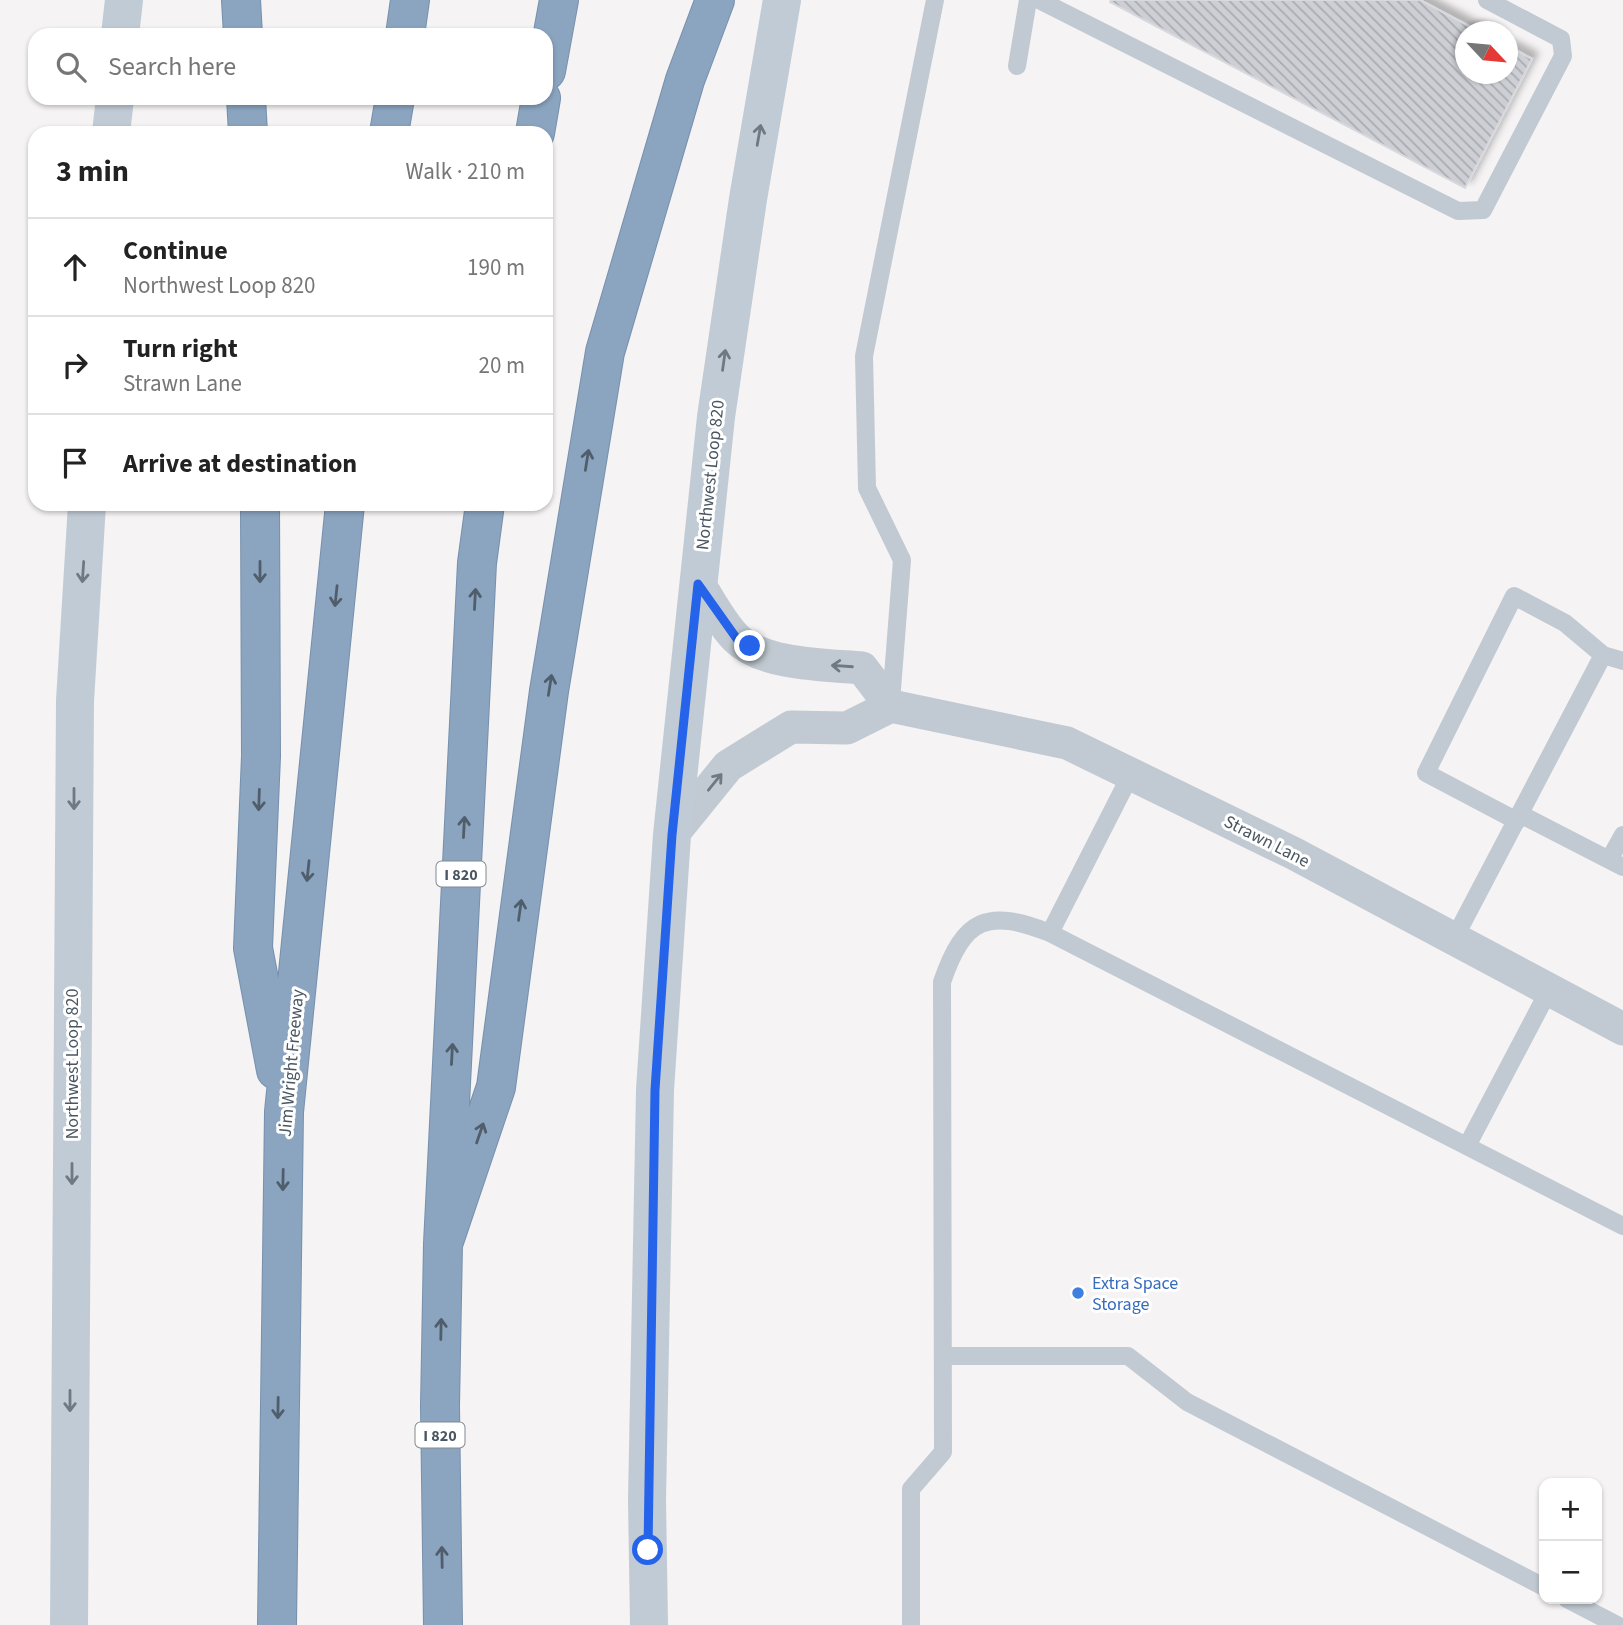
<!DOCTYPE html>
<html lang="en">
<head>
<meta charset="utf-8">
<style>
  body { margin:0; font-family:"Source Sans 3",sans-serif; background:#f6f6f6; color:#222 }
  .controls { position:absolute; right:21px; bottom:21px; display:grid; overflow:hidden; border-radius:14px; box-shadow:0 2px 5px #0004 }
  .controls button { width:63px; height:63px; display:grid; place-items:center; padding:0; border:0; border-bottom:2px solid #e0e0e0; background:#fff; color:#222; font:35px sans-serif }
  .compass { position:absolute; left:1455px; top:21px; width:63px; height:63px; border-radius:50%; background:#fff; box-shadow:0 2px 5px #0004; rotate:116deg }
  .stop { position:absolute; width:21px; height:21px; margin:-16px; border:5px solid #2563eb; border-radius:50%; background:#fff }
  .stop.end { background:#2563eb; border-color:#fff; box-shadow:0 2px 7px #0008 }
  .list { margin:0; padding:0; list-style:none }
  h2 { display:flex; justify-content:space-between; align-items:center; height:91px; margin:0; padding:0 28px; font-size:30px }
  h2 small { font-size:23px; font-weight:400; color:#767676 }
  .list li { display:grid; grid-template-columns:46px 1fr auto; gap:21px; align-items:center; box-sizing:border-box; height:98px; padding:0 28px; border-top:2px solid #e0e0e0 }
  .list b { display:block; font-size:26px; white-space:nowrap }
  .list p { margin:0; font-size:23px; white-space:nowrap; color:#767676 }
  .list em { font-size:23px; font-style:normal; color:#767676 }
  .icon { flex:none; width:38px; height:38px; fill:none; stroke:currentColor; stroke-width:2; stroke-linecap:round; stroke-linejoin:round }
  .map { position:relative; flex:none; width:1623px; height:1625px; overflow:hidden }
  .search { position:absolute; background:#fff; box-shadow:0 2px 5px #0004; left:28px; top:28px; width:525px; height:77px; display:flex; align-items:center; gap:18px; box-sizing:border-box; padding:0 24px; border-radius:21px; color:#767676; font-size:26px }
  .panel { position:absolute; background:#fff; box-shadow:0 2px 5px #0004; left:28px; top:126px; width:525px; height:385px; border-radius:21px }
  .map>svg:first-child { display:block }
  .building { fill:url(#building-back-hatch); stroke:#d7d9de; stroke-width:2; filter:url(#shadow) }
  .lines { fill:none; stroke-linecap:round; stroke-linejoin:round }
  .highway-casing { stroke:#7690ad; stroke-width:40 }
  .lane { stroke:#c1cad2; stroke-width:18 }
  .street { stroke:#c1cad2; stroke-width:33 }
  .secondary { stroke:#c1cbd6; stroke-width:38 }
  .highway { stroke:#8ba5c1; stroke-width:38 }
  .oneway { stroke:#6e7984 }
  .oneway2 { stroke:#505e6b }
  .oneway3 { stroke:#6e7983 }
  .route { stroke:#2563eb; stroke-width:9 }
  .shop-dot { fill:#3f7fe0; stroke:#fff; stroke-width:2.5 }
  .labels { text-anchor:middle; stroke-width:6; stroke-linejoin:round; paint-order:stroke }
  .shield { fill:#fff; stroke:#808990; stroke-width:2 }
  .shield-label { font-size:16px; font-weight:bold; fill:#4a5661 }
  .street-label { font-size:18px; fill:#4a5661; stroke:#fff }
  .shop-label { font-size:18px; fill:#366cbe; stroke:#fff; text-anchor:start }
</style>
</head>
<body>
<div class="map">
<svg width="1623" height="1625" viewBox="0 0 1623 1625">
  <defs>
    <pattern id="building-back-hatch" width="6" height="6" patternUnits="userSpaceOnUse" patternTransform="scale(1.75)"><rect width="6" height="6" fill="#cdcfd5"/><path d="M-1 5l2 2M0 0l6 6M5-1l2 2" fill="none" stroke="#a8abb0"/></pattern>
    <filter id="shadow"><feDropShadow dx="6" dy="-6" stdDeviation="3.5" flood-color="#0004"/></filter>
  </defs>
  <rect width="100%" height="100%" fill="#f5f3f3"/>
  <path class="building" d="M1111,0H1420L1480,32H1466V74H1508V46L1532,59L1465,188L1110,2Z"/>
  <g class="lines">
    <g class="highway-casing">
      <path id="highway" d="M241,0L243,35
        M405,35L410,0
        M546,71L559,0
        M246,98L248,133
        M389,133L395,98
        M535,133L541,98
        M260,504L261,756L253,948L276,1070
        M443,1244L496,1087L549,691L605,352L685,80L715,0
        M277,1625L284,1112L345,504
        M443,1625L440,1406L443,1244L477,563L485,504"/>
    </g>
    <path class="lane" d="M1039,0L1458,211L1483,210L1563,56L1561,39L1487,0
      M1017,66L1028,0
      M891,702L902,560L867,488L864,356L935,0
      M1520,814L1623,867
      M1517,821L1426,773L1514,596L1565,623L1603,655
      M1609,860L1623,835
      M1050,933L1623,1226
      M1454,939L1603,655L1623,661
      M1467,1146L1549,990
      M943,1356H1128L1187,1402L1544,1587
      M1567,1599L1617,1625
      M911,1625V1489L943,1452L942,982C964,918 987,908 1050,933L1131,774"/>
    <path class="street" d="M699,584C710,601 721,623 736,638C762,665 827,665 862,668L891,706
      M672,835L728,766L791,727L847,728L891,706L1067,743L1293,853L1623,1029"/>
    <path class="secondary" d="M120,35L124,0
      M111,133L115,98
      M69,1625L75,701L87,504
      M649,1625L647,1500L655,1090L672,835L716,417L748,199L782,0"/>
    <use href="#highway" class="highway"/>
  </g>
  <defs><path id="oneway-shaft" d="M-6 0H5M1.5-3L5.5 0L1.5 3" fill="none" stroke-width="1.6" stroke-linecap="round" stroke-linejoin="round" transform="scale(1.75)"/></defs>
  <g class="oneway">
    <use href="#oneway-shaft" transform="translate(759 135) rotate(-80)"/>
    <use href="#oneway-shaft" transform="translate(724 360) rotate(-82)"/>
    <use href="#oneway-shaft" transform="translate(83 572) rotate(94)"/>
    <use href="#oneway-shaft" transform="translate(74 799) rotate(90)"/>
    <use href="#oneway-shaft" transform="translate(72 1174) rotate(90)"/>
    <use href="#oneway-shaft" transform="translate(70 1401) rotate(90)"/>
  </g>
  <g class="oneway2">
    <use href="#oneway-shaft" transform="translate(587 460) rotate(-81)"/>
    <use href="#oneway-shaft" transform="translate(260 572) rotate(90)"/>
    <use href="#oneway-shaft" transform="translate(336 596) rotate(96)"/>
    <use href="#oneway-shaft" transform="translate(475 599) rotate(-87)"/>
    <use href="#oneway-shaft" transform="translate(550 685) rotate(-81)"/>
    <use href="#oneway-shaft" transform="translate(259 800) rotate(92)"/>
    <use href="#oneway-shaft" transform="translate(464 827) rotate(-87)"/>
    <use href="#oneway-shaft" transform="translate(308 871) rotate(96)"/>
    <use href="#oneway-shaft" transform="translate(520 910) rotate(-82)"/>
    <use href="#oneway-shaft" transform="translate(452 1054) rotate(-87)"/>
    <use href="#oneway-shaft" transform="translate(480 1133) rotate(-71)"/>
    <use href="#oneway-shaft" transform="translate(283 1180) rotate(91)"/>
    <use href="#oneway-shaft" transform="translate(441 1329) rotate(-89)"/>
    <use href="#oneway-shaft" transform="translate(278 1408) rotate(91)"/>
    <use href="#oneway-shaft" transform="translate(442 1557) rotate(-91)"/>
  </g>
  <g class="oneway3">
    <use href="#oneway-shaft" transform="translate(842 666) rotate(-176)"/>
    <use href="#oneway-shaft" transform="translate(715 782) rotate(-51)"/>
  </g>
  <g class="lines">
    <path class="route" d="M648,1550L655,1090L672,835L698,584L737,639L750,646"/>
  </g>
  <circle class="shop-dot" cx="1078" cy="1293" r="7"/>
  <g class="labels">
    <g class="shield">
      <rect x="436.5" y="861.5" width="49" height="25" rx="5"/>
      <rect x="415.5" y="1422.5" width="49" height="25" rx="5"/>
    </g>
    <g class="shield-label">
      <text x="461" y="880">I 820</text>
      <text x="440" y="1441">I 820</text>
    </g>
    <g class="street-label">
      <text transform="translate(710 475) rotate(-84)" y="6">Northwest Loop 820</text>
      <text transform="translate(1267 841) rotate(27)" y="6">Strawn Lane</text>
      <text transform="translate(291 1063) rotate(-85)" y="6">Jim Wright Freeway</text>
      <text transform="translate(72 1064) rotate(-90)" y="6">Northwest Loop 820</text>
    </g>
    <g class="shop-label">
      <text x="1092" y="1289">Extra Space<tspan x="1092" dy="21">Storage</tspan></text>
    </g>
  </g>
</svg>
<div class="controls">
<button>+</button>
<button>−</button>
</div>
<svg class="compass" viewBox="-18 -18 36 36"><path d="M0-13l5 13h-10z" fill="#e53935"/><path d="M0 13l5-13h-10z" fill="#767676"/></svg>
<div class="stop" style="left:648px;top:1550px"></div>
<div class="stop end" style="left:750px;top:646px"></div>
<div class="search"><svg class="icon" aria-label="search" viewBox="0 0 24 24"><circle cx="10" cy="10" r="6"/><path d="M15 15l6 6"/></svg>Search here</div>
<section class="panel">
<h2>3 min<small>Walk · 210 m</small></h2>
<ul class="list">
<li><svg class="icon" aria-label="ahead" viewBox="0 0 24 24"><path d="M12 20V5M6 11l6-6 6 6"/></svg><div><b>Continue</b><p>Northwest Loop 820</p></div><em>190 m</em></li>
<li><svg class="icon" aria-label="right" viewBox="0 0 24 24"><path d="M7 20v-9h11M14 6l5 5-5 5"/></svg><div><b>Turn right</b><p>Strawn Lane</p></div><em>20 m</em></li>
<li><svg class="icon" aria-label="arrive" viewBox="0 0 24 24"><path d="M6 21V4h12l-3 4 3 4H6"/></svg><div><b>Arrive at destination</b></div></li>
</ul>
</section>
</div>
</body>
</html>
